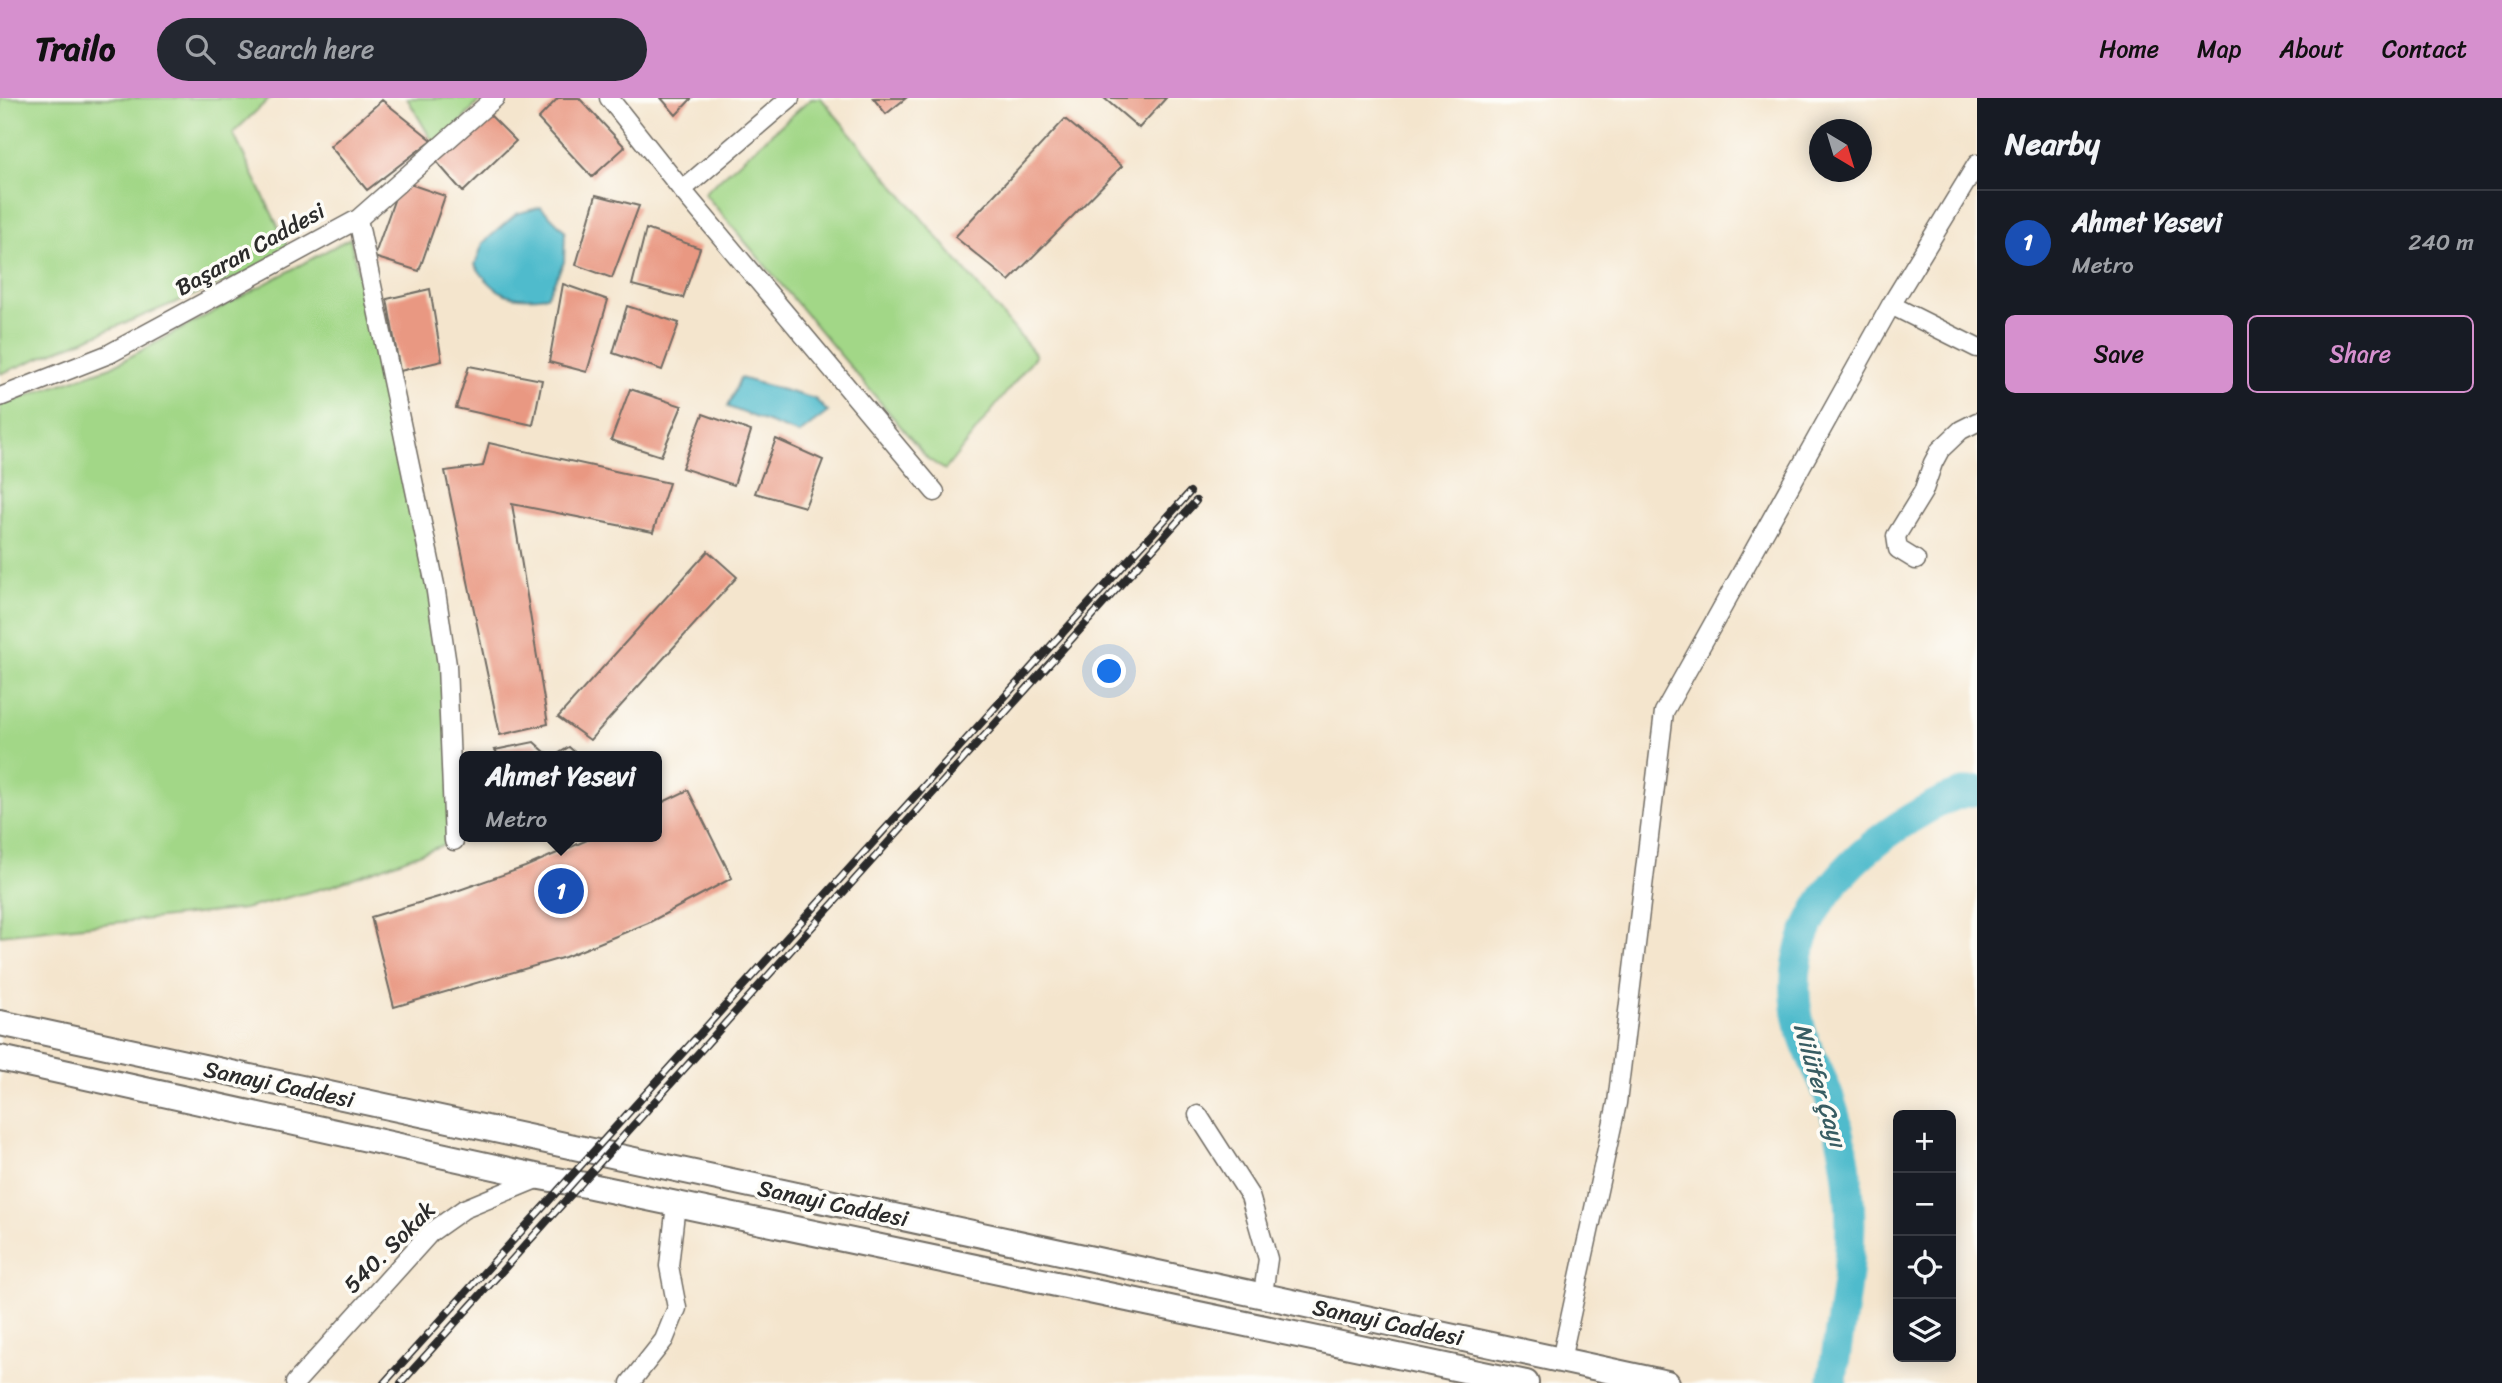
<!DOCTYPE html>
<html lang="en">
<head>
<meta charset="utf-8">
<style>
  body { margin:0; font-family:Sriracha,sans-serif; background:#242831; color:#f1f3f6 }
  .controls { position:absolute; right:21px; bottom:21px; display:grid; overflow:hidden; border-radius:10px; box-shadow:0 4px 18px #0003 }
  .controls button { width:63px; height:63px; display:grid; place-items:center; padding:0; border:0; border-bottom:2px solid #363941; background:#171b24; color:#f1f3f6; font:35px sans-serif }
  .compass { position:absolute; left:1809px; top:21px; width:63px; height:63px; border-radius:50%; background:#171b24; box-shadow:0 4px 18px #0003; rotate:142deg }
  .you { position:absolute; left:1110px; top:574px; width:24px; height:24px; margin:-18px; border:5px solid #fff; border-radius:50%; background:#1a73e8; box-shadow:0 0 0 10px #1a73e833 }
  .badge { display:grid; place-items:center; width:46px; height:46px; border-radius:50%; background:#d690ce; color:#fff; font-size:23px; font-weight:700 }
  .pin { position:absolute; translate:-50% -50%; border:4px solid #fff; box-shadow:0 2px 7px #0006 }
  .popup { position:absolute; left:459px; top:653px; width:203px; height:91px; box-sizing:border-box; display:grid; place-content:center; border-radius:10px; background:#171b24; filter:drop-shadow(0 2px 5px #0005); font-size:23px; white-space:nowrap; color:#9ea1a6 }
  .popup b { font-size:26px; color:#f1f3f6 }
  .popup::after { content:''; position:absolute; left:50%; top:100%; margin-left:-14px; border:14px solid transparent; border-top-color:#171b24 }
  .list { margin:0; padding:0; list-style:none }
  h2 { display:flex; justify-content:space-between; align-items:center; height:91px; margin:0; padding:0 28px; font-size:30px }
  h2 small { font-size:23px; font-weight:400; color:#9ea1a6 }
  .list li { display:grid; grid-template-columns:46px 1fr auto; gap:21px; align-items:center; box-sizing:border-box; height:105px; padding:0 28px; border-top:2px solid #363941 }
  .list b { display:block; font-size:26px; white-space:nowrap }
  .list p { margin:0; font-size:23px; white-space:nowrap; color:#9ea1a6 }
  .list em { font-size:23px; font-style:normal; color:#9ea1a6 }
  .actions { display:flex; gap:14px; padding:21px 28px }
  .actions a { flex:1; padding:16px 0; border:2px solid #d690ce; border-radius:10px; text-align:center; font-size:24px; color:#d690ce }
  .actions .main { background:#d690ce; color:#111 }
  .icon { flex:none; width:38px; height:38px; fill:none; stroke:currentColor; stroke-width:2; stroke-linecap:round; stroke-linejoin:round }
  .map { position:relative; flex:none; width:1977px; height:1285px; overflow:hidden }
  header { display:flex; align-items:center; gap:42px; box-sizing:border-box; height:98px; padding:0 35px; background:#d690ce; color:#111 }
  header strong { font-size:33px }
  nav { display:flex; gap:38px; margin-inline-start:auto; font-size:24px }
  .search { width:490px; height:63px; background:#242831; display:flex; align-items:center; gap:18px; box-sizing:border-box; padding:0 24px; border-radius:38px; color:#9ea1a6; font-size:26px }
  main { display:flex }
  aside { flex:1; background:#171b24 }
  .map>svg:first-child { display:block }
  .green { fill:#a2d787; stroke:#668159; stroke-width:2 }
  .water { fill:#50bbcc; stroke:#3e737c; stroke-width:2 }
  .lines { fill:none; stroke-linecap:round; stroke-linejoin:round }
  .river { stroke:#50bbcc; stroke-width:30 }
  .building { fill:#e99882 }
  .minor-casing { stroke:#716c64; stroke-width:21 }
  .highway-casing { stroke:#716c64; stroke-width:28 }
  .minor { stroke:#fff; stroke-width:18 }
  .highway { stroke:#fff; stroke-width:24 }
  .rail-casing { stroke:#2b2b2b; stroke-width:8 }
  .rail { stroke:#fdfcf7; stroke-width:5; stroke-dasharray:16; stroke-linecap:butt }
  .labels { text-anchor:middle; stroke-width:7; stroke-linejoin:round; paint-order:stroke }
  .street-label { font-size:23px; fill:#2b2b2b; stroke:#fdfcf7 }
  .water-label { font-size:24px; font-style:italic; fill:#385d63; stroke:#fdfcf7 }
</style>
</head>
<body>
<header>
<strong>Trailo</strong>
<div class="search"><svg class="icon" aria-label="search" viewBox="0 0 24 24"><circle cx="10" cy="10" r="6"/><path d="M15 15l6 6"/></svg>Search here</div>
<nav><a>Home</a><a>Map</a><a>About</a><a>Contact</a></nav>
</header>
<main>
<div class="map">
<svg width="1977" height="1285" viewBox="0 0 1977 1285">
  <rect width="100%" height="100%" fill="#fdfcf7"/>
  <filter id="ink" filterUnits="userSpaceOnUse"><feTurbulence type="fractalNoise" baseFrequency=".0143" numOctaves="2"/><feDisplacementMap in="SourceGraphic" scale="14" xChannelSelector="R" yChannelSelector="G"/><feConvolveMatrix kernelMatrix="1 2 1 2 8 2 1 2 1" color-interpolation-filters="sRGB"/></filter>
  <filter id="wash" filterUnits="userSpaceOnUse"><feTurbulence type="fractalNoise" baseFrequency=".00686" numOctaves="4" result="noise"/><feDisplacementMap in="SourceGraphic" scale="28" xChannelSelector="R" yChannelSelector="G"/><feGaussianBlur stdDeviation="1.57" result="paint"/><feColorMatrix in="noise" values="0 0 0 0 0 0 0 0 0 0 0 0 0 0 0 0 0 1.4 0 .05"/><feComposite in="paint" operator="in"/></filter>
  <g filter="url(#wash)">
    <rect width="100%" height="100%" fill="#f4e5cd"/>
    <path class="green" d="M0,0H270L233,35L292,157L0,276Z
      M407,0H482L437,51Z
      M812,0H821L1036,257L945,372L928,361L704,95Z
      M350,140L445,555L454,743L332,788L244,811L0,837V307L111,269Z"/>
    <path class="water" d="M541,109L565,133L564,164L547,198C511,203 496,198 475,167L483,145L516,116Z
      M740,280L815,301L828,314L799,336L728,309Z"/>
    <g class="lines">
      <path class="river" d="M1832,1285C1840,1222 1855,1159 1849,1095C1846,1059 1839,1024 1826,991C1818,970 1805,950 1800,927C1782,855 1818,791 1874,746C1897,728 1947,694 1977,693"/>
    </g>
    <g id="blocks">
      <path class="building" d="M558,0H579L625,49L592,79L538,21Z
        M661,0H692L676,17Z
        M873,0H906L886,16Z
        M1104,0H1166L1139,30Z
        M382,2L432,42L367,92L330,48Z
        M486,13L516,43L463,94L435,62Z
        M1065,21L1122,68L1009,183L955,139Z
        M401,83L445,98L419,173L374,159Z
        M596,97L639,108L612,180L576,167Z
        M646,131L700,150L683,200L632,187Z
        M563,186L608,202L587,274L549,264Z
        M430,191L442,263L400,273L387,201Z
        M627,208L679,225L662,272L613,255Z
        M469,268L542,282L533,327L456,310Z
        M630,291L682,308L661,358L611,342Z
        M703,316L751,333L734,387L682,370Z
        M776,341L823,362L805,409L755,395Z
        M489,345L669,385L653,434L512,406L548,626L500,637L445,373L483,368Z
        M708,453L737,479L590,642L558,619Z
        M534,644L545,654L556,657L569,649L579,658H499L495,652Z
        M688,692L732,780L648,825L565,859L394,909L371,819L445,797L525,769L594,739H657V707Z"/>
    </g>
  </g>
  <g filter="url(#ink)">
    <use href="#blocks" fill-opacity="0" stroke="#716c64" stroke-width="2"/>
    <g class="lines">
      <g class="minor-casing">
        <path id="minor" d="M609,0L682,92L935,394
          M682,92L790,0
          M358,121L435,487L447,567L454,743
          M1891,207L1977,250
          M0,299L109,256L358,121L495,0
          M1916,462L1898,451L1896,438L1923,394L1933,365L1940,352L1961,332L1977,324
          M1198,1017L1250,1098L1268,1161L1263,1196
          M1561,1262L1617,1005L1664,614L1891,207L1977,66
          M295,1285L430,1135L464,1111L539,1080
          M630,1285L664,1242L677,1210L669,1168L676,1106"/>
      </g>
      <g class="highway-casing">
        <path id="highway" d="M0,925L1667,1285
          M0,960L540,1079L591,1088L1526,1285"/>
      </g>
      <use href="#minor" class="minor"/>
      <use href="#highway" class="highway"/>
      <g class="rail-casing">
        <path id="rail" d="M384,1285L1190,394
          M401,1285L1196,403"/>
      </g>
      <use href="#rail" class="rail"/>
    </g>
  </g>
  <g class="labels">
    <g class="street-label">
      <text transform="translate(250 151) rotate(-29)" y="8">Başaran Caddesi</text>
      <text transform="translate(279 986) rotate(12)" y="8">Sanayi Caddesi</text>
      <text transform="translate(833 1105) rotate(12)" y="8">Sanayi Caddesi</text>
      <text transform="translate(389 1149) rotate(-45)" y="8">540. Sokak</text>
      <text transform="translate(1388 1224) rotate(12)" y="8">Sanayi Caddesi</text>
    </g>
    <g class="water-label">
      <text transform="translate(1820 987) rotate(73)" y="8">Nilüfer Çayı</text>
    </g>
  </g>
</svg>
<div class="controls">
<button>+</button>
<button>−</button>
<button><svg class="icon" aria-label="locate" viewBox="0 0 24 24"><circle cx="12" cy="12" r="6"/><path d="M12 2v4M12 18v4M2 12h4M18 12h4"/></svg></button>
<button><svg class="icon" aria-label="layers" viewBox="0 0 24 24"><path d="M12 4l9 5-9 5-9-5zM3 14l9 5 9-5"/></svg></button>
</div>
<svg class="compass" viewBox="-18 -18 36 36"><path d="M0-13l5 13h-10z" fill="#e53935"/><path d="M0 13l5-13h-10z" fill="#9ea1a6"/></svg>
<div class="you"></div>
<div class="pin badge" style="left:561px;top:793px;background:#1a4fb4">1</div>
<div class="popup"><b>Ahmet Yesevi</b>Metro</div>
</div>
<aside>
<h2>Nearby<small></small></h2>
<ul class="list">
<li><span class="badge" style="background:#1a4fb4">1</span><div><b>Ahmet Yesevi</b><p>Metro</p></div><em>240 m</em></li>
</ul>
<div class="actions"><a class="main">Save</a><a>Share</a></div>
</aside>
</main>
</body>
</html>
